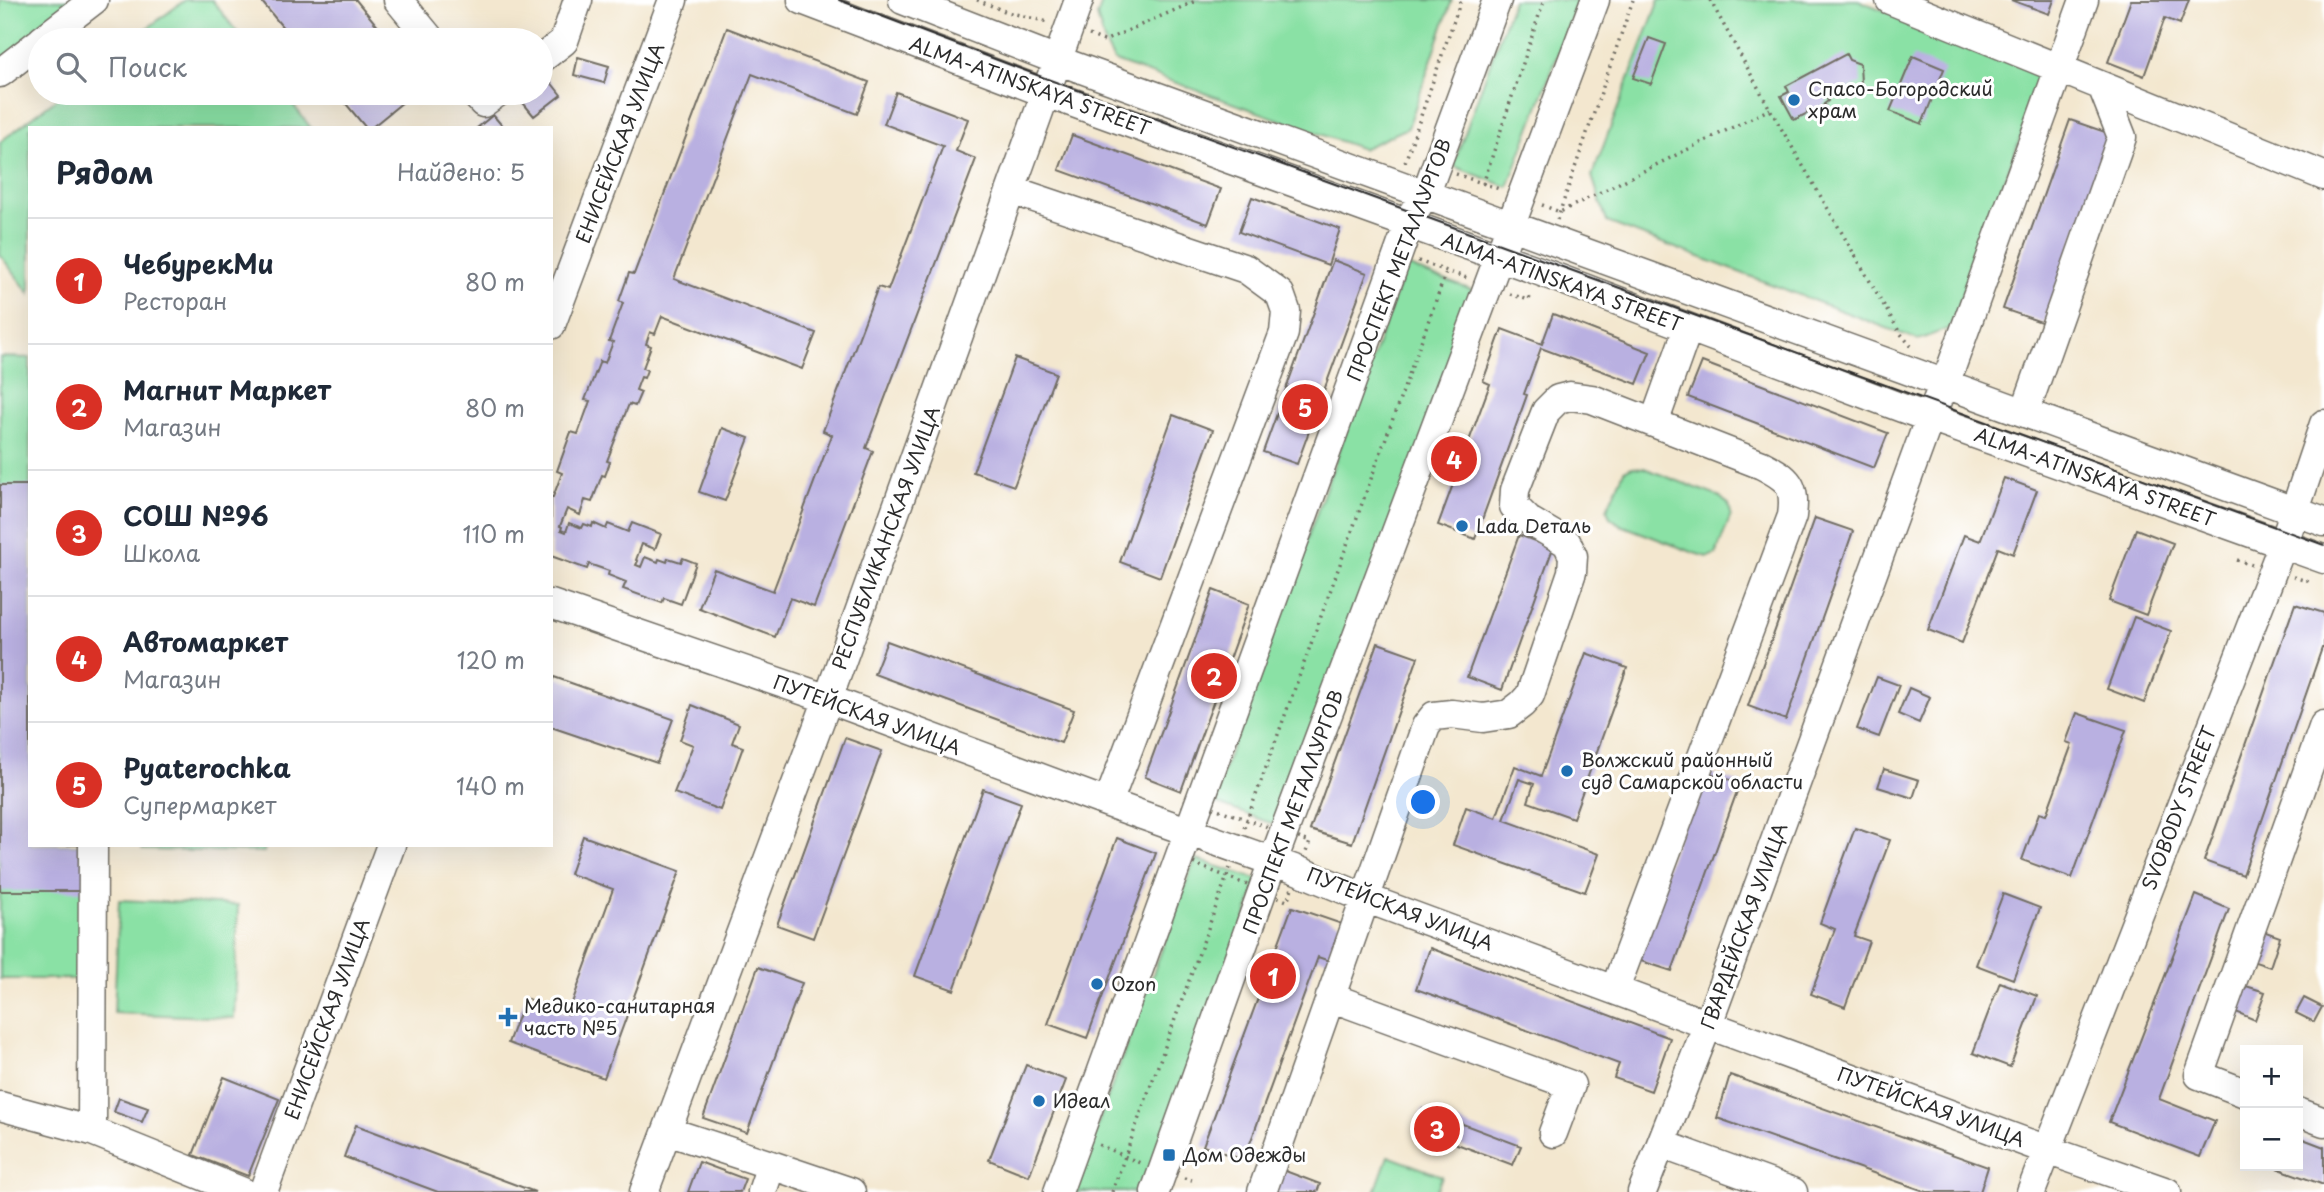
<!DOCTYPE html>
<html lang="ru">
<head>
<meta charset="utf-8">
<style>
  body { margin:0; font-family:"Playpen Sans",sans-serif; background:#f6f6f7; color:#1f2937 }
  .controls { position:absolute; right:21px; bottom:21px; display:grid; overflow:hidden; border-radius:0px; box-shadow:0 7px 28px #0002 }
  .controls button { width:63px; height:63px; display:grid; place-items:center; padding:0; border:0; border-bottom:2px solid #e0e1e3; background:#fff; color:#1f2937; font:35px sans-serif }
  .you { position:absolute; left:1424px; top:803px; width:24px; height:24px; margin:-18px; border:5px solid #fff; border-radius:50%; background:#1a73e8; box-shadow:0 0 0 10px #1a73e833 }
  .badge { display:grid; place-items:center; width:46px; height:46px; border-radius:50%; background:#d93025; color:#fff; font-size:23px; font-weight:700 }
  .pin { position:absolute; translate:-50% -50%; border:4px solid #fff; box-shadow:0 2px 7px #0006 }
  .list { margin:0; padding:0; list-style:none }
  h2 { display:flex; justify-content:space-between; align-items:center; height:91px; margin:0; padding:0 28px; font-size:30px }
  h2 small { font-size:23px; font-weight:400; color:#747a83 }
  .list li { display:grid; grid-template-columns:46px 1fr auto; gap:21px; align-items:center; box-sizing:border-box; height:126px; padding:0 28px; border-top:2px solid #e0e1e3 }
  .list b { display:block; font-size:26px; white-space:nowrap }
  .list p { margin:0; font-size:23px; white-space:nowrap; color:#747a83 }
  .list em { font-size:23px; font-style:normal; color:#747a83 }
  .icon { flex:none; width:38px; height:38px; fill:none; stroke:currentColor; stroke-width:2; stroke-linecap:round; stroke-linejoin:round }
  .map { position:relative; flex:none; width:2324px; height:1192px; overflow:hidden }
  .search { position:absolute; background:#fff; box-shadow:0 7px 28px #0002; left:28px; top:28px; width:525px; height:77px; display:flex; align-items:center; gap:18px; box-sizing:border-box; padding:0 24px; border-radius:38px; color:#747a83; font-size:26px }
  .panel { position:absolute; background:#fff; box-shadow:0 7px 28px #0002; left:28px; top:126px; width:525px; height:721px; border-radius:0px }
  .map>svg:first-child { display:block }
  .green { fill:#8ae1a5; stroke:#5a8668; stroke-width:2 }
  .building { fill:#b9b0e1 }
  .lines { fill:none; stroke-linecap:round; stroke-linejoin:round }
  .minor-casing { stroke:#716d64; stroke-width:31 }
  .path { stroke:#716d64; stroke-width:3.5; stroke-dasharray:2 5; stroke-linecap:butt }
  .minor { stroke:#fff; stroke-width:28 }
  .tram { stroke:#2b2b2b; stroke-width:2 }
  .poi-dot { fill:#1f6fb2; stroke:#fff; stroke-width:2.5 }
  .labels { text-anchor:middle; stroke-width:6; stroke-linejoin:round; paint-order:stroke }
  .street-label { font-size:19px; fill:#2b2b2b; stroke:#fff }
  .poi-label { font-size:19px; fill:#2b2b2b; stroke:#fff; text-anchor:start }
</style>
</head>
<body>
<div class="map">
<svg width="2324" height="1192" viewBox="0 0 2324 1192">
  <rect width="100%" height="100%" fill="#fff"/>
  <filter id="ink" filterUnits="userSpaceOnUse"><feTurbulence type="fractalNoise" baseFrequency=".0143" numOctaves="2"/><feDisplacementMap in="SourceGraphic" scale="14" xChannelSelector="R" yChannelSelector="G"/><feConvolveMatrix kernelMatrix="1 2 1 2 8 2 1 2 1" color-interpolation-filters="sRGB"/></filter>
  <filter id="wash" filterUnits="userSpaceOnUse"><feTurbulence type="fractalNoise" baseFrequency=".00686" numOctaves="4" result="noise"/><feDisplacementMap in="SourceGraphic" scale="28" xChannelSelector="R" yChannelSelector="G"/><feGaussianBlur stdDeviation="1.57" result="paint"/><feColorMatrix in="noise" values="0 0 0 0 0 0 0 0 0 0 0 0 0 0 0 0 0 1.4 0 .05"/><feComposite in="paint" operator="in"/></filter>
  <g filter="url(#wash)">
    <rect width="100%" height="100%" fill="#f3e7cf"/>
    <path class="green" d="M0,0H81L0,62Z
      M185,0H212L243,40H132Z
      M1103,0H1452L1408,128L1362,149L1114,61L1104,41L1097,16Z
      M1513,0H1578L1508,187L1453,166Z
      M1659,0H1858L2044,74L1950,328L1918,340L1607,222L1592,176Z
      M64,93H284L311,128H30V294L0,255V142Z
      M1406,266L1478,292L1284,828L1212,802Z
      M0,357L30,358V845H83L84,979H0Z
      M1632,467L1644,468L1720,497L1729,505L1731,515L1716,554L1708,557L1697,554L1621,525L1610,517L1607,509L1624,471Z
      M142,845H265L264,852L142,850Z
      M1195,859L1259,880L1145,1192H1073Z
      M119,900L238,905L234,1018L114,1013Z
      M1388,1156L1442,1176L1436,1192H1375Z"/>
    <g id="blocks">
      <path class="building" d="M264,0H356L389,40H293L262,2Z
        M2011,0H2054L2049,14Z
        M2131,0H2189L2180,24L2165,18L2144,76L2108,62Z
        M727,28L869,82L857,114L752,74L674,279L816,333L802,369L662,316L655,334L650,332L646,344L651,346L643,368L647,370L644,378L641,377L636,390L641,392L635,406L629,404L607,461L610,462L605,476L602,475L592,502L585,500L580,515L567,509L560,526L562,527L561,530L566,532L569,523L582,528L584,524L592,527L593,523L606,529L608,524L628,532L632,523L661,534L655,549L642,544L636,560L638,561L636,565L641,567L645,557L658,562L659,559L667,562L668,558L681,562L683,558L696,563L681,604L664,598L662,603L623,589L626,582L608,575L609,571L589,564L587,569L551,556V497H553L562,473L557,471L571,432L578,434L590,401L585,400L600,361L605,363L613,342L609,341L623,303L619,301L629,273L634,274Z
        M1649,38L1666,44L1651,84L1633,78Z
        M1846,54L1849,60L1860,64L1861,83L1832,97L1830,92L1825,94L1828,101L1824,104L1825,105L1811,112L1809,109L1807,110L1808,113L1794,120L1781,96L1789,92L1786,86Z
        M1913,56L1944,69L1922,124L1890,111Z
        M578,57L609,66L604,83L574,75Z
        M546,76L561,95L534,116L519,98L526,93H541V81Z
        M896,92L968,119L956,151L976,159L866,448L873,451L814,607L790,598L775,637L699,608L714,569L773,591L832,435L823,431L878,287L888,290L943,146L884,124Z
        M337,93H414L371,128H366Z
        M493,115L504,128H477Z
        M2070,120L2111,134L2044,323L2003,309Z
        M1072,135L1221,189L1208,224L1059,170Z
        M1252,197L1340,229L1328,265L1239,232Z
        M1333,260L1367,273L1297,464L1263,452Z
        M1553,314L1650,352L1637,384L1541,348L1524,394L1527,395L1475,539L1438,525L1490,384L1483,381L1502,329L1542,344Z
        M1015,358L1056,373L1014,486L973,472Z
        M1702,362L1888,433L1874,468L1688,397Z
        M1173,415L1213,430L1160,577L1120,562Z
        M722,428L749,438L725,501L699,492Z
        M2004,478L2037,490L2013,554L1998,548L1962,643L1928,630L1964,535L1980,541Z
        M0,485H30V845H94V891H0Z
        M1815,518L1853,531L1786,720L1748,706Z
        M2136,529L2173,543L2146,615L2109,601Z
        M1519,535L1553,548L1502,690L1467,677Z
        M1213,590L1249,604L1181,791L1145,777Z
        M2295,604L2324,613V648H2322L2243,875L2204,861Z
        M2134,617L2171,631L2144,703L2107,689Z
        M887,641L1074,710L1061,743L874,674Z
        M1378,643L1418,657L1352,843L1310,830Z
        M1586,653L1627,668L1573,818L1528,802L1534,784L1519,779L1504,820L1599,854L1585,892L1453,845L1466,807L1496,818L1515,766L1541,776Z
        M554,677L673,719L657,763L551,727V683Z
        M1877,677L1899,685L1879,737L1857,729Z
        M1909,688L1930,697L1919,723L1898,714Z
        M692,705L739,724L732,743L743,747L720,810L674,793L693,745L680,740Z
        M2077,713L2126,730L2072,878L2022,860L2039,813L2046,815L2072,744L2066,742Z
        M845,738L882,751L813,938L777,925Z
        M1884,769L1919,780L1913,798L1878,787Z
        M1701,770L1740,783L1672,971L1635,959Z
        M983,789L1021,803L954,990L915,976Z
        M1855,828L1890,840L1854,936L1869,941L1845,1007L1811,994L1835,929L1820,923Z
        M583,836L680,871L604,1078L508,1043L525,998L568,1014L613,889L570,874Z
        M1117,838L1156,853L1087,1038L1048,1024Z
        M2003,894L2040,908L2013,979L1976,965Z
        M2196,895L2229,909L2159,1099L2215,1121L2200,1157L2109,1122Z
        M1292,907L1345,925L1332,962L1318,957L1244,1160L1203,1146Z
        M2263,931L2280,937L2270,967L2252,961Z
        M1430,948L1670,1038L1651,1091L1614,1078L1619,1064L1416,989Z
        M758,967L802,983L747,1133L703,1118Z
        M2000,982L2037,996L2010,1067L1973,1053Z
        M2246,986L2265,992L2255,1020L2236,1012Z
        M2304,998L2322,1007L2314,1022L2296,1013Z
        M1026,1065L1066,1080L1029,1176L989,1160Z
        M1730,1075L1988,1167L1980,1192H1927L1717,1118Z
        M224,1077L279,1099L248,1176L193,1155Z
        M119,1098L148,1108L142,1122L114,1112Z
        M1423,1109L1521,1146L1513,1165L1414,1128Z
        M356,1125L535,1192H438L344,1157Z
        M2298,1137L2324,1147V1185L2271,1166H2298Z
        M699,1162L745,1179L740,1192H688Z
        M1280,1169L1320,1184L1317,1192H1272Z"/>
    </g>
  </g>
  <g filter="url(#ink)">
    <use href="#blocks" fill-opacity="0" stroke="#716d64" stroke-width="2"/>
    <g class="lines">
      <g class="minor-casing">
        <path id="minor" d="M398,0L431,40
          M802,0L1046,93L1539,271L1902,408L2324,559
          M903,0L1057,60L2324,522
          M1890,0L2324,176
          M42,40L94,0
          M541,59L564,41L578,0
          M0,73L40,42
          M474,93L483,103L497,93
          M1011,190L1246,269L1280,294L1286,311L1284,333L1108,803
          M551,325L673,0
          M2025,412L2122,137L2102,86
          M1654,423L1688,328
          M551,604L828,699L1108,803L1297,870L1365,898L2047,1150L2167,1192
          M1330,997L1571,1085L1553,1133
          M2245,1093L2199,1075L2324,725
          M0,1106L92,1131L243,1192
          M2298,1112L2324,1122
          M92,1131L93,845
          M667,1131L771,1165L762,1192
          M1661,1144L1793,1192
          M771,1165L851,1192
          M263,1192L391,845
          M644,1192L828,699L1079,0
          M1058,1192L1413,213L1426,193L1497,0
          M1155,1192L1273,861L1595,0
          M1262,1192L1426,726L1434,716L1452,714L1483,718L1509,714L1522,704L1530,695L1572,572L1573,556L1567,543L1528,520L1514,506L1515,490L1546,411L1558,399L1570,396L1592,399L1762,465C1789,479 1796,485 1792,516L1615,989
          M1642,1192L1708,1024L1930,417L1951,368L2084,0
          M2031,1192L2288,531L2324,424"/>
      </g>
      <path class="path" d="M977,0L1007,12L1048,22
        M1710,0L1770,109L1900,333L1911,346
        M1089,35L1104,41L1198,0
        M1405,162L1461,0
        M1456,174L1502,190
        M1483,184L1544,0
        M1542,205L1560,212L1770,109
        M1557,220L1633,0
        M1418,261L1467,278
        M1510,294L1529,300L1531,293
        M2237,560L2252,565
        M2293,577L2307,581L2309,576
        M1186,798L1310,842L1287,901L1168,853Z
        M1244,828L1447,270
        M1099,1145L1140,1163
        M1184,1178L1192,1180
        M1112,1192L1230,868"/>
      <use href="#minor" class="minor"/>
      <path class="tram" d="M839,0L1050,80L2324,545"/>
    </g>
  </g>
  <g class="poi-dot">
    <circle cx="1794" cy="100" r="7"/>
    <circle cx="1462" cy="526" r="7"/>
    <circle cx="1567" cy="771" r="7"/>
    <circle cx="1097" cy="984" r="7"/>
    <path d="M504.5 1006.5h7v7h7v7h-7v7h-7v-7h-7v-7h7z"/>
    <circle cx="1039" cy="1101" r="7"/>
    <rect x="1162" y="1148" width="14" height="14" rx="3.5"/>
  </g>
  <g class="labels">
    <g class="street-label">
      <text transform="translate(1030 86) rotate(20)" y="7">ALMA-ATINSKAYA STREET</text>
      <text transform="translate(620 143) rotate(-69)" y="7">ЕНИСЕЙСКАЯ УЛИЦА</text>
      <text transform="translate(1399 260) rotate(-69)" y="7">ПРОСПЕКТ МЕТАЛЛУРГОВ</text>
      <text transform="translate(1562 282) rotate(20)" y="7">ALMA-ATINSKAYA STREET</text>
      <text transform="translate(2095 477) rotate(20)" y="7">ALMA-ATINSKAYA STREET</text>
      <text transform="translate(886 538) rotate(-70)" y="7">РЕСПУБЛИКАНСКАЯ УЛИЦА</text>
      <text transform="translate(867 715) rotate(20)" y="7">ПУТЕЙСКАЯ УЛИЦА</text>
      <text transform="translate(2179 808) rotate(-69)" y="7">SVOBODY STREET</text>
      <text transform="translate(1293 812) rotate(-70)" y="7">ПРОСПЕКТ МЕТАЛЛУРГОВ</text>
      <text transform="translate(1400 909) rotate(21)" y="7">ПУТЕЙСКАЯ УЛИЦА</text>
      <text transform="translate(1744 926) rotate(-70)" y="7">ГВАРДЕЙСКАЯ УЛИЦА</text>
      <text transform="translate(327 1019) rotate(-70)" y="7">ЕНИСЕЙСКАЯ УЛИЦА</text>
      <text transform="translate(1931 1107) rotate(20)" y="7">ПУТЕЙСКАЯ УЛИЦА</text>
    </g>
    <g class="poi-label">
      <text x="1808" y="96">Спасо-Богородский<tspan x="1808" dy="22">храм</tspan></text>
      <text x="1476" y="533">Lada Dеталь</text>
      <text x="1581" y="767">Волжский районный<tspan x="1581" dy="22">суд Самарской области</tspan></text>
      <text x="1111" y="991">Ozon</text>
      <text x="524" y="1013">Медико-санитарная<tspan x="524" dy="22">часть №5</tspan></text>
      <text x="1053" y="1108">Идеал</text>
      <text x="1183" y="1162">Дом Одежды</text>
    </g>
  </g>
</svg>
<div class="controls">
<button>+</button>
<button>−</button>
</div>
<div class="you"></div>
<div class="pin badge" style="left:1273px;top:976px">1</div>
<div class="pin badge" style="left:1214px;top:676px">2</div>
<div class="pin badge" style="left:1437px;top:1129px">3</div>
<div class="pin badge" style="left:1454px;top:459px">4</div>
<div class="pin badge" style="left:1305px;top:407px">5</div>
<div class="search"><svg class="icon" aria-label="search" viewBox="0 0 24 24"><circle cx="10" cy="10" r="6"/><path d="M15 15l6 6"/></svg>Поиск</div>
<section class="panel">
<h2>Рядом<small>Найдено: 5</small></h2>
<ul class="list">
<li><span class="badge">1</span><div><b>ЧебурекМи</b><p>Ресторан</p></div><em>80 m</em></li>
<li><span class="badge">2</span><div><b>Магнит Маркет</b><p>Магазин</p></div><em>80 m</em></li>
<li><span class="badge">3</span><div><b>СОШ №96</b><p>Школа</p></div><em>110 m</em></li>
<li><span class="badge">4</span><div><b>Автомаркет</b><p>Магазин</p></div><em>120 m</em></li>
<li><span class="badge">5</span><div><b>Pyaterochka</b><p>Супермаркет</p></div><em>140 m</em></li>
</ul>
</section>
</div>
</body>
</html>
